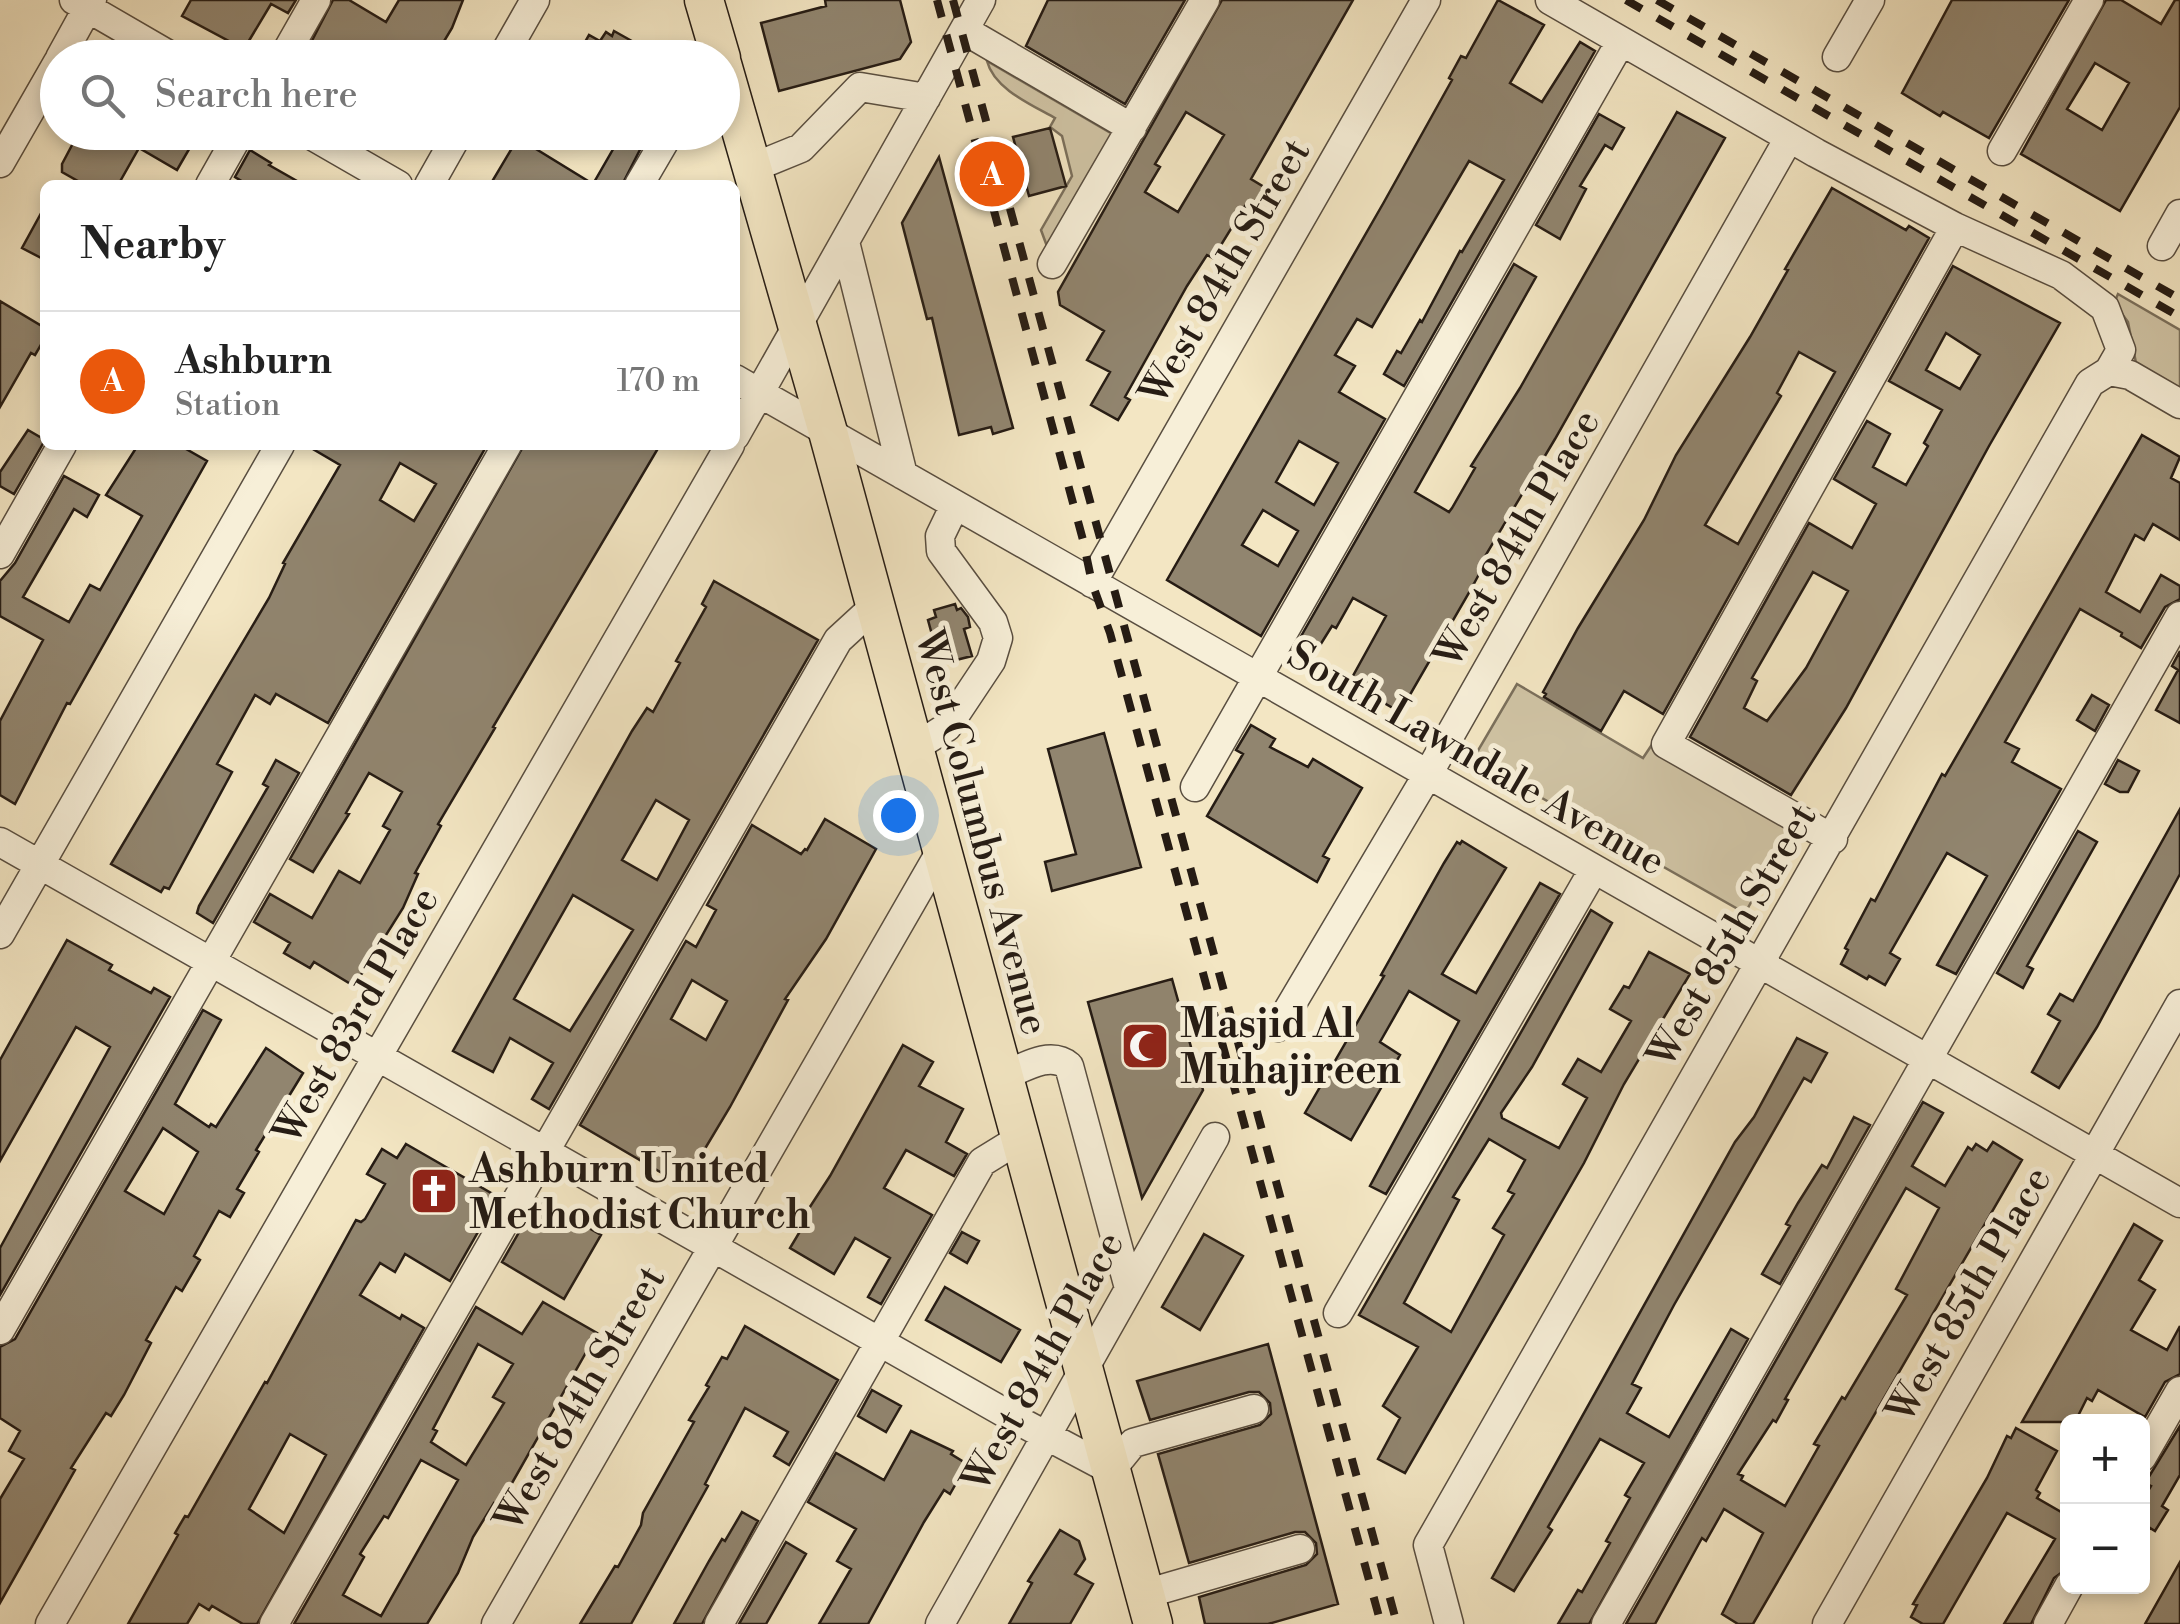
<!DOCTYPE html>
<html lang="en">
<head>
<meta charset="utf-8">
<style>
  body { margin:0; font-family:"Libre Bodoni",serif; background:#f6f6f6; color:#222 }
  .controls { position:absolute; right:30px; bottom:30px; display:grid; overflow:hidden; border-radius:15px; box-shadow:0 5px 15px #0003 }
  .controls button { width:90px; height:90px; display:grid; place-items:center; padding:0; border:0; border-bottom:2px solid #e0e0e0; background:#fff; color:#222; font:50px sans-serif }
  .you { position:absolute; left:898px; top:815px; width:35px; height:35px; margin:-25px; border:8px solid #fff; border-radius:50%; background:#1a73e8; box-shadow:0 0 0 15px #1a73e833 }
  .badge { display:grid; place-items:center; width:65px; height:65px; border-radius:50%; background:#ea580c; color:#fff; font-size:32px; font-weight:700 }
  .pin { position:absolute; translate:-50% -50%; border:5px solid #fff; box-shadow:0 2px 10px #0006 }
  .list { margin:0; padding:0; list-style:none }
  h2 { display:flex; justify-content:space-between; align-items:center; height:130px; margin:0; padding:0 40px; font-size:42px }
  h2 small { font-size:32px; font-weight:400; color:#767676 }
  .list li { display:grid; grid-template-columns:65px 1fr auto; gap:30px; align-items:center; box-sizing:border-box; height:140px; padding:0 40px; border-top:2px solid #e0e0e0 }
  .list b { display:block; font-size:38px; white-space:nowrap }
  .list p { margin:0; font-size:32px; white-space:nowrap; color:#767676 }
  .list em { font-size:32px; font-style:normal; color:#767676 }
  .icon { flex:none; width:55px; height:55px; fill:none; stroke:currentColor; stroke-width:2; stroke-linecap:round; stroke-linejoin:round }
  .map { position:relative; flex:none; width:2180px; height:1624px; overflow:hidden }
  .search { position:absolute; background:#fff; box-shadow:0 5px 15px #0003; left:40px; top:40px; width:700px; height:110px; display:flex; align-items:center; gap:25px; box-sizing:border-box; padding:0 35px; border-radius:55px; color:#767676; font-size:38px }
  .panel { position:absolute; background:#fff; box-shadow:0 5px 15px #0003; left:40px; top:180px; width:700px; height:270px; border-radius:15px }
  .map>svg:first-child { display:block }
  .green { fill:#d0c4a5; stroke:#7b705c; stroke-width:2.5 }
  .building { fill:#91856f; stroke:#261c14; stroke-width:2.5; fill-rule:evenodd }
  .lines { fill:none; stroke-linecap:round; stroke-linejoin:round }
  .minor-casing { stroke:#594e40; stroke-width:31 }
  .major-casing { stroke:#261c14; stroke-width:41 }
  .minor { stroke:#f7efd8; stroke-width:28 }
  .major { stroke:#f3e6c3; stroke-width:38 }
  .rail { stroke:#261c14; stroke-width:8; stroke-dasharray:18 18; stroke-linecap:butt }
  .labels { text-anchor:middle; stroke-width:10; stroke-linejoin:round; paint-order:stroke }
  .street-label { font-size:40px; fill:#261c14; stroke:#f7efd8 }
  .poi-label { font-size:40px; font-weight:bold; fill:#261c14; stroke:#f7efd8; text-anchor:start }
</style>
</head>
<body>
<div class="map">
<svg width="2180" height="1624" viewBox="0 0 2180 1624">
  <rect width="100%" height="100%" fill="#f3e6c3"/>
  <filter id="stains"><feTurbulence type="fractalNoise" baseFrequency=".002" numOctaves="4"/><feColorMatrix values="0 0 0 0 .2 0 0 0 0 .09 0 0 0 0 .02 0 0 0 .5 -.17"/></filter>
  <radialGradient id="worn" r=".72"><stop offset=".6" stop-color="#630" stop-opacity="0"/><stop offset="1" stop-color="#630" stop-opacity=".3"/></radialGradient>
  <path class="green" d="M987,61L1114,135L1048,249L1041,230L1072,176L1062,136L1050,127L1055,118C1032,105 994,89 987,61Z
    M2118,294L2180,330V388L2136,363L2128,322L2114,303Z
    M1517,684L1643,758L1651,746L1794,826L1745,913L1473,759Z"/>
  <path class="building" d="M191,0H296L288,13L271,4L244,49L182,16Z
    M333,0H349L386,22L399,0H463L452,28L434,58H303Z
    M825,0H900L911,42L900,59L779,91L761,23L826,6Z
    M1048,0H1185L1125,104L1026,46Z
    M1222,0H1353L1251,179L1264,187L1251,209L1245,206L1213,258L1207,255L1187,286L1125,397L1130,400L1118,420L1091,405L1110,372L1087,360L1104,331L1060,305L1058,292ZM1186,112L1224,135L1178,212L1145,192L1160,167L1155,164Z
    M1498,0L1544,25L1510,83L1542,102L1580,42L1595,51L1404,386L1384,374L1397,351L1401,353L1420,320L1422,322L1460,251L1462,252L1504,180L1469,161L1372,327L1357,319L1335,355L1355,366L1339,392L1385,419L1261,636L1167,580L1384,202L1452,80L1449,78L1461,56L1466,58ZM1299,441L1338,463L1314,505L1276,482ZM1263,510L1298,531L1278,566L1242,545Z
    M1952,0H2069L1989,138L1943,112L1940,116L1902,93Z
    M2106,0H2121L2161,24L2175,0H2180V107L2120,211L2021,154ZM2095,63L2129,83L2102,130L2067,109Z
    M614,31L662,58H576L589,35L600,41L606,32L612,36Z
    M1677,112L1725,138L1555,439L1481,563L1484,565L1470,591L1400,712L1349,683L1386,616L1353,598L1336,628L1332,626L1309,663L1292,652L1514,264L1536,277L1415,492L1449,512L1452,508L1475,468L1471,466L1520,388Z
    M1599,114L1624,128L1612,149L1605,145L1580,186L1586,189L1560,239L1536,225Z
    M1050,128L1066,186L1029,196L1013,137Z
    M79,132H199L177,170L139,148L118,185H85L62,172V164Z
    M623,132H649L622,185H490L518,138L593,184Z
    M250,150L271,163L269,165L304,185H248L235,177Z
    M939,157L1013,428L993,434L991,427L959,435L932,318L927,319L902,223Z
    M1832,188L1906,230L1909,226L1929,238L1663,714L1624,691L1601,731L1544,697L1546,694L1543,692L1578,628L1644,520L1676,455L1750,337L1788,270L1785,269ZM1799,352L1835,372L1738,544L1705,525L1781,396L1777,393Z
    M45,206V260L22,248Z
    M1953,266L2060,323L1989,446L1846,708L1791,795L1690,737L1809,523L1852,548L1876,504L1834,479L1867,421L1890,434L1873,467L1906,485L1928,446L1924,443L1942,410L1889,381ZM1946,333L1980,355L1960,389L1926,370ZM1813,572L1848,591L1806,668L1767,721L1744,708L1757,681L1752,678Z
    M0,301L45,328V338L35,355L31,353L0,407Z
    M28,430L45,440L14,494L0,486V472Z
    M2142,435L2180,457L2171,478L2180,483V540L2153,524L2144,540L2135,535L2106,592L2140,612L2161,575L2180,586V599L2165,607L2141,648L2121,636L2122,633L2080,609L2005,742L2019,749L2012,762L2061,789L1956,974L1937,965L1987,876L1947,853L1890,953L1900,959L1885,985L1869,976L1867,979L1841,964L1848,950L1845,948L1871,899L1875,901L1942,774L1945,776Z
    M138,445H179L207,461L70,704L67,703L15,804L0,795V721L43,640L0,616V581L15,563L64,476L99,495L87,517L74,509L23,597L69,622L90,585L100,590L142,516L106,495Z
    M306,445H487L328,723L276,694L270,704L255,695L217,764L232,772L169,889L164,887L161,892L111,864L269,598L285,564L283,563L340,465ZM400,463L436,484L414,521L380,500Z
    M524,445H660L493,727L495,728L438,824L441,826L415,873L418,874L403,908L354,986L314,962L310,968L284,953L290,943L254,922L270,894L312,918L339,871L360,883L390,830L383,826L402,792L369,773L346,813L349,814L313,872L290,859Z
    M714,581L818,640L549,1109L532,1099L553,1063L510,1038L493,1072L453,1051L632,731L647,708L653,712L680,663L676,661L706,607L702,604ZM656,800L689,820L657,880L622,860ZM573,895L633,930L570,1031L514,999Z
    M955,604L957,610L961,608L968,617L970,627L964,629L972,656L940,664L928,620L936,617L934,610Z
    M2180,651V723L2156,710L2178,670L2172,666Z
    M2092,695L2109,705L2095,731L2077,720Z
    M1251,725L1275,739L1270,747L1308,767L1313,759L1362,788L1323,856L1329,859L1317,882L1207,816L1243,754L1236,750Z
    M1104,733L1141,867L1052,891L1045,862L1076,854L1048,749Z
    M276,760L299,773L213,923L197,913L199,906L268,787L263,784Z
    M2118,760L2139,771L2128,792H2120L2105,784Z
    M2180,809V874L2097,1027L2059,1088L2032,1072L2060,1021L2048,1014L2060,994L2073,1001Z
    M825,819L876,849L826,939L785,999L788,1000L730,1107L685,1182L679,1183L580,1125L686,941L696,947L716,910L707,905L752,825L801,854L805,849L807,850ZM692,980L727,1001L706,1040L671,1019Z
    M2078,831L2097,842L2027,966L2033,969L2023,988L1997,973Z
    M1462,841L1506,868L1442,974L1476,993L1540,883L1560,894L1386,1194L1370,1186L1459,1021L1409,991L1380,1042L1400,1055L1351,1140L1305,1113L1384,976L1381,975L1444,863L1457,842L1460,844Z
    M1591,910L1612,923L1532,1067L1501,1113L1502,1118L1559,1148L1587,1098L1563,1084L1578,1059L1601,1072L1631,1021L1610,1009L1624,986L1629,988L1649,952L1690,974L1624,1084L1584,1163L1405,1473L1378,1459L1400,1418L1383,1406L1418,1347L1359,1315ZM1489,1139L1525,1160L1508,1191L1514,1194L1493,1228L1504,1235L1451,1332L1404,1303L1459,1200L1453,1197Z
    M67,940L112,965L109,970L151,993L154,988L170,997L0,1295V1248L110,1047L76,1027L0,1161V1060Z
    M1172,979L1203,1090L1142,1198L1088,1002Z
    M203,1010L221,1020L175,1104L209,1127L211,1124L216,1127L266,1048L303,1073L256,1150L259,1152L237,1189L244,1193L230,1217L219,1211L194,1256L200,1260L182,1291L176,1287L146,1340L151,1343L124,1395L111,1416L106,1413L71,1468L75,1470L0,1603V1499L24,1459L9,1451L20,1431L0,1418V1347L15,1339ZM163,1128L198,1152L164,1214L125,1191Z
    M1797,1038L1827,1053L1811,1082L1804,1078L1674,1305L1632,1384L1641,1388L1627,1413L1669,1437L1731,1329L1748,1339L1589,1624H1558L1578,1590L1582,1592L1610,1543L1606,1541L1630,1498L1625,1495L1644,1463L1600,1439L1548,1527L1552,1530L1514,1591L1492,1578L1735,1142L1754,1117Z
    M903,1045L933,1062L919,1086L963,1109L946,1142L967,1154L954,1176L906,1150L884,1188L932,1215L881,1304L868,1297L890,1258L855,1238L834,1274L790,1248L808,1218L804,1216L830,1176Z
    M1923,1102L1943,1113L1912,1166L1945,1186L1968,1147L1972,1150L1976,1144L1987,1151L1993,1142L2022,1160L1753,1624H1738L1722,1614L1763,1533L1724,1509L1706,1541L1702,1538L1655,1624H1626ZM1906,1188L1939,1208L1896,1289L1907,1295L1845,1399L1842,1397L1814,1444L1819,1446L1785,1506L1741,1480L1743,1476L1738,1474L1773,1420L1776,1422L1788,1400L1785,1399Z
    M1854,1117L1870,1125L1780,1284L1762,1274L1790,1226L1786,1224L1798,1203L1822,1165L1827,1168Z
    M406,1144L498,1197L450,1281L405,1254L395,1272L380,1263L360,1295L400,1319L402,1315L424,1328L257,1624H243L212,1606L209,1610L199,1604L187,1624H128L178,1535L175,1533L185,1516L188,1517L265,1382L267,1383L356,1220L361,1222L365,1219L385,1184L367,1174L382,1149L397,1158ZM290,1434L326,1455L284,1533L249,1509Z
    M538,1199L601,1235L564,1299L502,1262Z
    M2134,1224L2162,1241L2139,1280L2155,1290L2131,1330L2167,1350L2180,1326V1374L2165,1382L2145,1417L2098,1390L2092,1401L2087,1398L2075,1422H2022Z
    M962,1232L979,1241L967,1263L950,1253Z
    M1204,1234L1243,1256L1200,1330L1162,1307Z
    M945,1287L1020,1330L1001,1362L926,1320Z
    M543,1302L597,1333L499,1506L494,1503L473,1537L458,1573L427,1624H294L476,1307L522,1334ZM478,1344L513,1364L493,1397L504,1403L466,1465L431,1442L437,1431L433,1429ZM421,1460L458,1480L381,1616L343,1595L364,1557L360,1554L384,1516L388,1518Z
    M745,1326L838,1380L789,1465L774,1456L788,1432L745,1408L705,1484L708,1486L631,1624H580L615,1566L618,1567L641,1525L643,1513L694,1422L689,1420L709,1387L706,1385L722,1357L727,1359Z
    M1268,1344L1338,1604L1268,1624H1205L1199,1597L1306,1565L1317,1554L1316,1543L1305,1532H1295L1189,1563L1158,1454L1260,1425L1271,1414L1270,1403L1259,1392H1249L1150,1420L1137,1381Z
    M872,1390L901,1406L886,1432L858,1416Z
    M2180,1426V1475L2162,1506L2168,1510L2155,1531L2150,1528L2142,1541V1494L2145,1496L2151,1486L2145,1483Z
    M2016,1428L2057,1451L2036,1490L2040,1493L2037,1498L2068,1516V1568L2054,1578L2031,1624H2004L2055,1539L2007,1513L1943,1624H1923L1911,1617L1917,1605L1913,1604L1987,1478L2007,1436L2011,1438Z
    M911,1431L953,1451L951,1454L967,1464L950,1494L944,1490L924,1522L868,1624H819L851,1569L837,1561L856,1529L808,1502L836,1453L884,1480Z
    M742,1512L758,1521L702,1624H674L709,1561L722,1539L725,1541Z
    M1060,1530L1079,1541L1085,1559L1075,1574L1093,1584L1070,1624H1009L1032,1583L1028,1581Z
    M786,1542L806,1554L766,1624H739Z
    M2180,1562V1624H2145Z"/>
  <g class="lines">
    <g class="minor-casing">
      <path id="minor" d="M74,0L174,58
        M964,30L1132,128
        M1837,57L1870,0
        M60,58L92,0
        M283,58L316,0
        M502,58L535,0
        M306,132L398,185
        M2002,151L2089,0
        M0,163L58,62
        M752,168L801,148L860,87L926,98
        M210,185L240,132
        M429,185L459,132
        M639,185L670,132
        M845,242L903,475
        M2162,246L2180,214
        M1052,264L1205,0
        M2109,371L2130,375L2180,404
        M735,379L2180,1203
        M735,436L981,0
        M0,554L62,445
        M1092,583L1426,0
        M914,748L947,727L991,661L998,638L993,622L941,551L940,536L955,505
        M1195,787L1621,41
        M1833,839L1666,744L1955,227
        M0,842L1019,1421L1111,1470L1133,1443L1254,1409
        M0,934L280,445
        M1278,1027L1428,774L1789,138
        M1004,1076C1023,1068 1050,1050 1069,1066L1129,1288
        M1338,1313L1594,869
        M0,1330L507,445
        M2142,1457L2180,1391
        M1145,1594L1300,1549
        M50,1624L730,445
        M274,1624L838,640L875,606
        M496,1624L942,849
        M719,1624L982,1162L1021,1138
        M940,1624L1215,1137
        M1449,1624L1428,1545L2090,383L2109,371L2121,350L2105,308L2061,275L1955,227L1816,153L1550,0
        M1606,1624L2180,616
        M1827,1624L2180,1004
        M2048,1624L2069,1586"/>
    </g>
    <g class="major-casing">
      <path id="major" d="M704,0L721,58
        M722,64L828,432L1153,1624"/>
    </g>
    <use href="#minor" class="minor"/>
    <use href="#major" class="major"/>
    <path class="rail" d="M937,0L1083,540L1092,583L1110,633L1381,1624
      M953,0L1397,1624
      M1626,0L2180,317
      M1657,0L2180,299"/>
  </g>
  <defs>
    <g id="mosque-square" transform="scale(2.5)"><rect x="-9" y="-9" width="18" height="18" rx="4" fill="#8f2418" stroke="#f7efd8"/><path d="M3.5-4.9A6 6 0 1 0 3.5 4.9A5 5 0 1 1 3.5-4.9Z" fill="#fff"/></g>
    <g id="church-square" transform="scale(2.5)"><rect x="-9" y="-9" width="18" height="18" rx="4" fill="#8f2418" stroke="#f7efd8"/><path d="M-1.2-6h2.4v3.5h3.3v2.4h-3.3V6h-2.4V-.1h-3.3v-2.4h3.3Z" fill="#fff"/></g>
  </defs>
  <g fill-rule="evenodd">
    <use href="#mosque-square" x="1145" y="1046"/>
    <use href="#church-square" x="434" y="1191"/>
  </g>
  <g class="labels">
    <g class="street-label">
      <text transform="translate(1224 271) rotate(-60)" y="14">West 84th Street</text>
      <text transform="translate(1516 538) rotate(-60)" y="14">West 84th Place</text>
      <text transform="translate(1477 757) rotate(30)" y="14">South Lawndale Avenue</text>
      <text transform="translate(983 832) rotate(75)" y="14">West Columbus Avenue</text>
      <text transform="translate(1731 935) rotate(-60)" y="14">West 85th Street</text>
      <text transform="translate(355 1015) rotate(-60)" y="14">West 83rd Place</text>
      <text transform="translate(1968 1294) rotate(-60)" y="14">West 85th Place</text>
      <text transform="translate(1042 1361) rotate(-61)" y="14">West 84th Place</text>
      <text transform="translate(579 1398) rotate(-60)" y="14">West 84th Street</text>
    </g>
    <g class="poi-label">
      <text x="1180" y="1037">Masjid Al<tspan x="1180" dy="46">Muhajireen</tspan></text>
      <text x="469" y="1182">Ashburn United<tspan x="469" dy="46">Methodist Church</tspan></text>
    </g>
  </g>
  <rect width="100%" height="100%" filter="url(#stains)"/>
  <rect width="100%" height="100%" fill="url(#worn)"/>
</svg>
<div class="controls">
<button>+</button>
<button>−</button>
</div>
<div class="you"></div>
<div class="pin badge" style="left:992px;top:174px">A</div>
<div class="search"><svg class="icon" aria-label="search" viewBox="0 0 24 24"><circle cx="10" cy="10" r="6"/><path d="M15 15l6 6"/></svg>Search here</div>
<section class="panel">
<h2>Nearby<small></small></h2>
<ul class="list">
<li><span class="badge">A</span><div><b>Ashburn</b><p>Station</p></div><em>170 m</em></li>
</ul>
</section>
</div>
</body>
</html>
